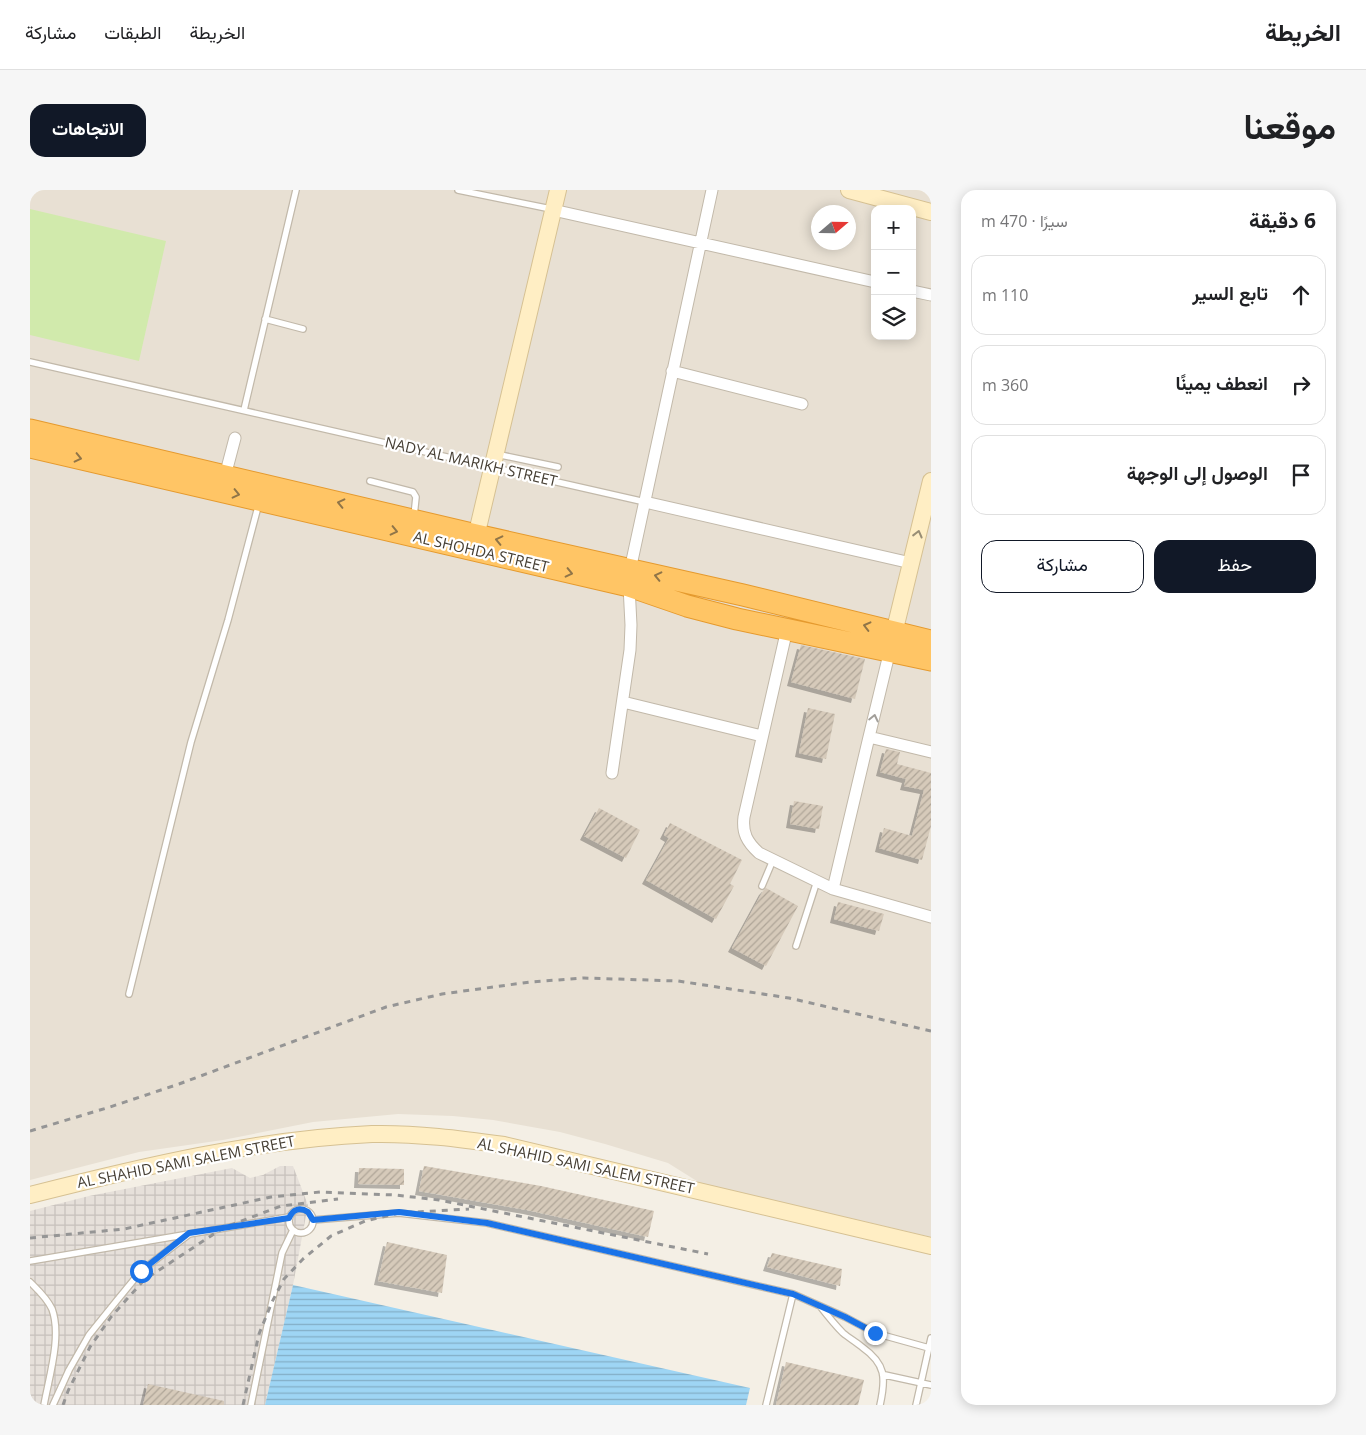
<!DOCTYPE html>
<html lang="ar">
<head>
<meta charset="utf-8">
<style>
  body { margin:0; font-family:"Open Sans",Vazirmatn,sans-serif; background:#f6f6f6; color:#202124; direction:rtl }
  .controls { position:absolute; right:15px; top:15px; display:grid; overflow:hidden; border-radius:10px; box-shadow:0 2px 12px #0003 }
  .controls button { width:45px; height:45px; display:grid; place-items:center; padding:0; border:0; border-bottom:1px solid #e0e0e0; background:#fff; color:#202124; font:25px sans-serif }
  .compass { position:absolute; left:781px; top:15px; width:45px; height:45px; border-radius:50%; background:#fff; box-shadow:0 2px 12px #0003; rotate:70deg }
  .stop { position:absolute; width:15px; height:15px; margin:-11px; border:4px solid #1a73e8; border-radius:50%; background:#fff }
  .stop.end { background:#1a73e8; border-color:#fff; box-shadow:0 1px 5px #0008 }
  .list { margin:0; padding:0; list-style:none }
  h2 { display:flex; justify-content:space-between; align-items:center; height:65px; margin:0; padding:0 20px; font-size:21px }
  h2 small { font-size:16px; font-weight:400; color:#757577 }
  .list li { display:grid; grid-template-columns:32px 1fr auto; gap:15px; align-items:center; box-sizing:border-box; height:80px; margin:0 10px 10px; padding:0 10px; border:1px solid #e0e0e0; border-radius:15px }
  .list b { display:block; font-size:19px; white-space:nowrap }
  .list em { font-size:16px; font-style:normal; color:#757577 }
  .actions { display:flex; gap:10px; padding:15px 20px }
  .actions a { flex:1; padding:11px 0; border:1px solid #111827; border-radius:15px; text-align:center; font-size:18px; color:#111827 }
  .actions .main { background:#111827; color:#fff }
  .icon { flex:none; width:28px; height:28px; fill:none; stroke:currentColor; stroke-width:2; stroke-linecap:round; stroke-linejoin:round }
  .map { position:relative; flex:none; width:901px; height:1215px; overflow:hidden; direction:ltr; border-radius:15px }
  header { display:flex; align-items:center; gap:30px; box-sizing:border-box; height:70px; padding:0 25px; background:#fff; border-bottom:1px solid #e0e0e0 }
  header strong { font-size:24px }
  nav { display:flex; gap:28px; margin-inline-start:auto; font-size:18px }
  .intro { display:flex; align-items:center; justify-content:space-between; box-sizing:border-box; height:120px; padding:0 30px }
  h1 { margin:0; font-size:35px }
  .button { padding:12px 22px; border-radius:15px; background:#111827; color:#fff; font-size:18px; font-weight:700 }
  main { display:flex; gap:30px; padding:0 30px }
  aside { flex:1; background:#fff; border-radius:15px; box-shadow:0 2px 12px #0003 }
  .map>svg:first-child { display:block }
  .residential { fill:#e8e0d3; fill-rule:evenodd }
  .industrial { fill:url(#industrial-grid) }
  .pitch { fill:#d1eaac }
  .water { fill:url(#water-rules) }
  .building { fill:url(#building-hatch); filter:url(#shadow) }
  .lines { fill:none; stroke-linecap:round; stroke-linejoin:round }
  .lane-casing { stroke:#c2b9aa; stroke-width:8 }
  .street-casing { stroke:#c2b9aa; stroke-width:13 }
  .secondary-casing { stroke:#d6c193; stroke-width:18 }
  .highway-casing { stroke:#e59a2e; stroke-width:23 }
  .lane { stroke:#fff; stroke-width:5.5 }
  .street { stroke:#fff; stroke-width:11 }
  .secondary { stroke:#ffeec4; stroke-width:16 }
  .highway { stroke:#ffc565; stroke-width:21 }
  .rail { stroke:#959595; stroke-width:3; stroke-dasharray:6 6; stroke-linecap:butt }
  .oneway { stroke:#907548 }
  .oneway2 { stroke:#998e75 }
  .oneway3 { stroke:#a29f9a }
  .route { stroke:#1a73e8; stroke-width:6 }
  .labels { text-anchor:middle; stroke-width:4.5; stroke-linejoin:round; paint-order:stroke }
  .street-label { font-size:15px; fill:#463f34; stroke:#fff }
</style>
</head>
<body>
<header>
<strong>الخريطة</strong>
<nav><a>الخريطة</a><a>الطبقات</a><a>مشاركة</a></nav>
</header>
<div class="intro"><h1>موقعنا</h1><a class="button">الاتجاهات</a></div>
<main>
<aside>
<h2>6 دقيقة<small>سيرًا · 470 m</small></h2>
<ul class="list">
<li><svg class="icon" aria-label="ahead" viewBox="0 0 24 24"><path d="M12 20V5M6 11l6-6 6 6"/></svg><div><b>تابع السير</b></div><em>110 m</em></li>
<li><svg class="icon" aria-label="right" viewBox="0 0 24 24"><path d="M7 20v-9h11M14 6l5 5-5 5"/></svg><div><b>انعطف يمينًا</b></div><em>360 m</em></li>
<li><svg class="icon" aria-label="arrive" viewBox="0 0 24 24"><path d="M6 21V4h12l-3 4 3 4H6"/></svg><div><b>الوصول إلى الوجهة</b></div></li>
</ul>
<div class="actions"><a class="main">حفظ</a><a>مشاركة</a></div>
</aside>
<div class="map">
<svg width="901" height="1215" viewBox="0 0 901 1215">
  <defs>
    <pattern id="industrial-grid" width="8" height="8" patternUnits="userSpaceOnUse" patternTransform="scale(1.25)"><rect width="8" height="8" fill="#e6e0da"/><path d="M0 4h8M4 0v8" fill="none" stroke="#c7c1bc"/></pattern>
    <pattern id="water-rules" width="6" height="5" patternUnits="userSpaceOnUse" patternTransform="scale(1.25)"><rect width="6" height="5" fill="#9ed5f4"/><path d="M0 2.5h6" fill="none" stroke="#83aec6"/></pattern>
    <pattern id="building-hatch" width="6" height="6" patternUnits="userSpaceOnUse" patternTransform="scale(1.25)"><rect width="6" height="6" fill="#d6caba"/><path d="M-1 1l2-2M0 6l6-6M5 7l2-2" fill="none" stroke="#afa598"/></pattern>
    <filter id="shadow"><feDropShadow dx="-4" dy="4" stdDeviation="0" flood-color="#0004"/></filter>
  </defs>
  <rect width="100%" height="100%" fill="#f4efe5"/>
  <path class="residential" d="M0,0H901V1047L696,999L684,998L670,993L638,973L575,954L530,942L463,930L423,926L368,924L283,932L193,950L109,962L0,990ZM845,19H882V146H845ZM788,22H818V52H788Z"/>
  <path class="industrial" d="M250,976H263L278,1015L263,1095L235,1215H0V1021L59,1006L202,978L220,988L233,985Z"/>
  <path class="pitch" d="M0,19L136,51L109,171L0,145Z"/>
  <path class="water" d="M263,1095L720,1198L716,1215H235Z"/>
  <path class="building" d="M771,455L835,469L825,509L761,492Z
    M778,518L805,524L796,569L769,563Z
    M856,559L870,562L867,574L901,583V636L892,670L849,658L854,638L882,646L894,600L874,596L876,589L850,582Z
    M764,611L793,616L789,639L760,634Z
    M569,618L610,640L596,668L554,646Z
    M640,633L712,670L700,694L704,696L686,729L616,690L639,648L634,645Z
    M736,698L768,716L736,776L702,758L733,701Z
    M808,712L854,724L849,741L804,729Z
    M394,976L511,996L624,1021L618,1047L497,1020L389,1001Z
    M329,978L374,979V995L328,994Z
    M357,1052L417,1065L412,1103L348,1091Z
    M742,1063L812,1079L810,1096L737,1077Z
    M756,1172L834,1190L828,1215H746Z
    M118,1194L194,1211V1215H113Z"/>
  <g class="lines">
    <g class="lane-casing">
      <path id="lane" d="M428,0L521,19
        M235,129L273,139
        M0,172L615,312
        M214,220L266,0
        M466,264L528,277
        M340,291L383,302L386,307L384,326
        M732,696L743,670
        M766,756L787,691
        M99,804L161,552L198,430L229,313
        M259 1031a12 12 0 1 1 24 0a12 12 0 1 1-24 0Z
        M283,1030L369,1023L457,1033L763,1104L815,1127L845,1143L899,1158
        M0,1071L259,1027
        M0,1092C8,1100 17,1108 22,1119C32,1146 19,1187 14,1215
        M790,1116C797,1125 805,1135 813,1143C819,1148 826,1152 832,1157C856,1174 856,1188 850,1215
        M855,1185L901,1195
        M23,1215L39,1180L59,1145L84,1114L111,1081L158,1045
        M221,1215L252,1063L263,1040
        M736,1215L763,1104
        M886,1215L901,1148"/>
    </g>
    <g class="street-casing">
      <path id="street" d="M523,20L845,92
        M882,101L901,105
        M642,181L772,214
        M195,286L205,248
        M615,312L881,373
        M600,380L682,0
        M757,439L714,627C712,643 717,652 729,663L803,699L901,727
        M860,460L839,547L901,562
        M593,512L732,546
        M582,583L600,460L601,435L599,396
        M803,699L839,547"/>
    </g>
    <g class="secondary-casing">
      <path id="secondary" d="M819,0L901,22
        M444,355L528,0
        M864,443L901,291
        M0,1005C111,977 227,949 342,944C386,943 431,949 474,955L901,1056"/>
    </g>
    <g class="highway-casing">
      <path id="highway" d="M0,240L446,345L713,405L901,451
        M0,257L599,396L657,416L707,429L901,470"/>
    </g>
    <use href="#lane" class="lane"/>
    <use href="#street" class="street"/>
    <use href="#secondary" class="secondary"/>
    <use href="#highway" class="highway"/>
    <path class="rail" d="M0,941L80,917L149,894L356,817L412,804L500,792L554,788L648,791L759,808L901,841
      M0,1048L94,1039L241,1007L290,1002L365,1005L409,1010L678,1064
      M33,1215L38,1201L60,1157L81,1127L114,1090L193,1038L251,1016L308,1009
      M213,1215L229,1144L242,1112L254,1089L273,1069L301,1046L335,1031L369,1023L439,1019"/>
  </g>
  <defs><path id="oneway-chevron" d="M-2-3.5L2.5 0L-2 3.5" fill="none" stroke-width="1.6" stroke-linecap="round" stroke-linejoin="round" transform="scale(1.25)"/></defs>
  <g class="oneway">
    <use href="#oneway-chevron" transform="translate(48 268) rotate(13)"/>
    <use href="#oneway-chevron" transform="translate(206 304) rotate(13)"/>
    <use href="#oneway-chevron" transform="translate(311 313) rotate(-167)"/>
    <use href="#oneway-chevron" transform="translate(364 341) rotate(13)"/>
    <use href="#oneway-chevron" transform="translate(469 350) rotate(-167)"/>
    <use href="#oneway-chevron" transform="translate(539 383) rotate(13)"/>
    <use href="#oneway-chevron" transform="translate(628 386) rotate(-167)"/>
    <use href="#oneway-chevron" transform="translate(837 436) rotate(-166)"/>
  </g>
  <use class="oneway2" href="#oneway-chevron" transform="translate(888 344) rotate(-76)"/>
  <use class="oneway3" href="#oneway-chevron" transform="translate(844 528) rotate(-77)"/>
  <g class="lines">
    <path class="route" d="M111,1081L159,1043L259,1028C263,1019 270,1017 278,1022L283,1030L369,1022L457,1033L763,1104L815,1127L845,1143"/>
  </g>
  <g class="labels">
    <g class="street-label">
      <text transform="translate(441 272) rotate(13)" y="5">NADY AL MARIKH STREET</text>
      <text transform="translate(451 362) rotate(13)" y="5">AL SHOHDA STREET</text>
      <text transform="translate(156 972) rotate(-11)" y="5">AL SHAHID SAMI SALEM STREET</text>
      <text transform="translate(556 976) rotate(12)" y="5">AL SHAHID SAMI SALEM STREET</text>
    </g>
  </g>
</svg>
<div class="controls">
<button>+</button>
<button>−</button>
<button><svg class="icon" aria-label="layers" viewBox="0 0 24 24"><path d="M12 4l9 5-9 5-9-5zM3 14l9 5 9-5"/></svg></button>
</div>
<svg class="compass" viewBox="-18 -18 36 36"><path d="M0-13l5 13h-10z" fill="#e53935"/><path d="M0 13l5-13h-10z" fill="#757577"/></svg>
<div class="stop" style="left:111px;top:1081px"></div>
<div class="stop end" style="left:845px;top:1143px"></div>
</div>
</main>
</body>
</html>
